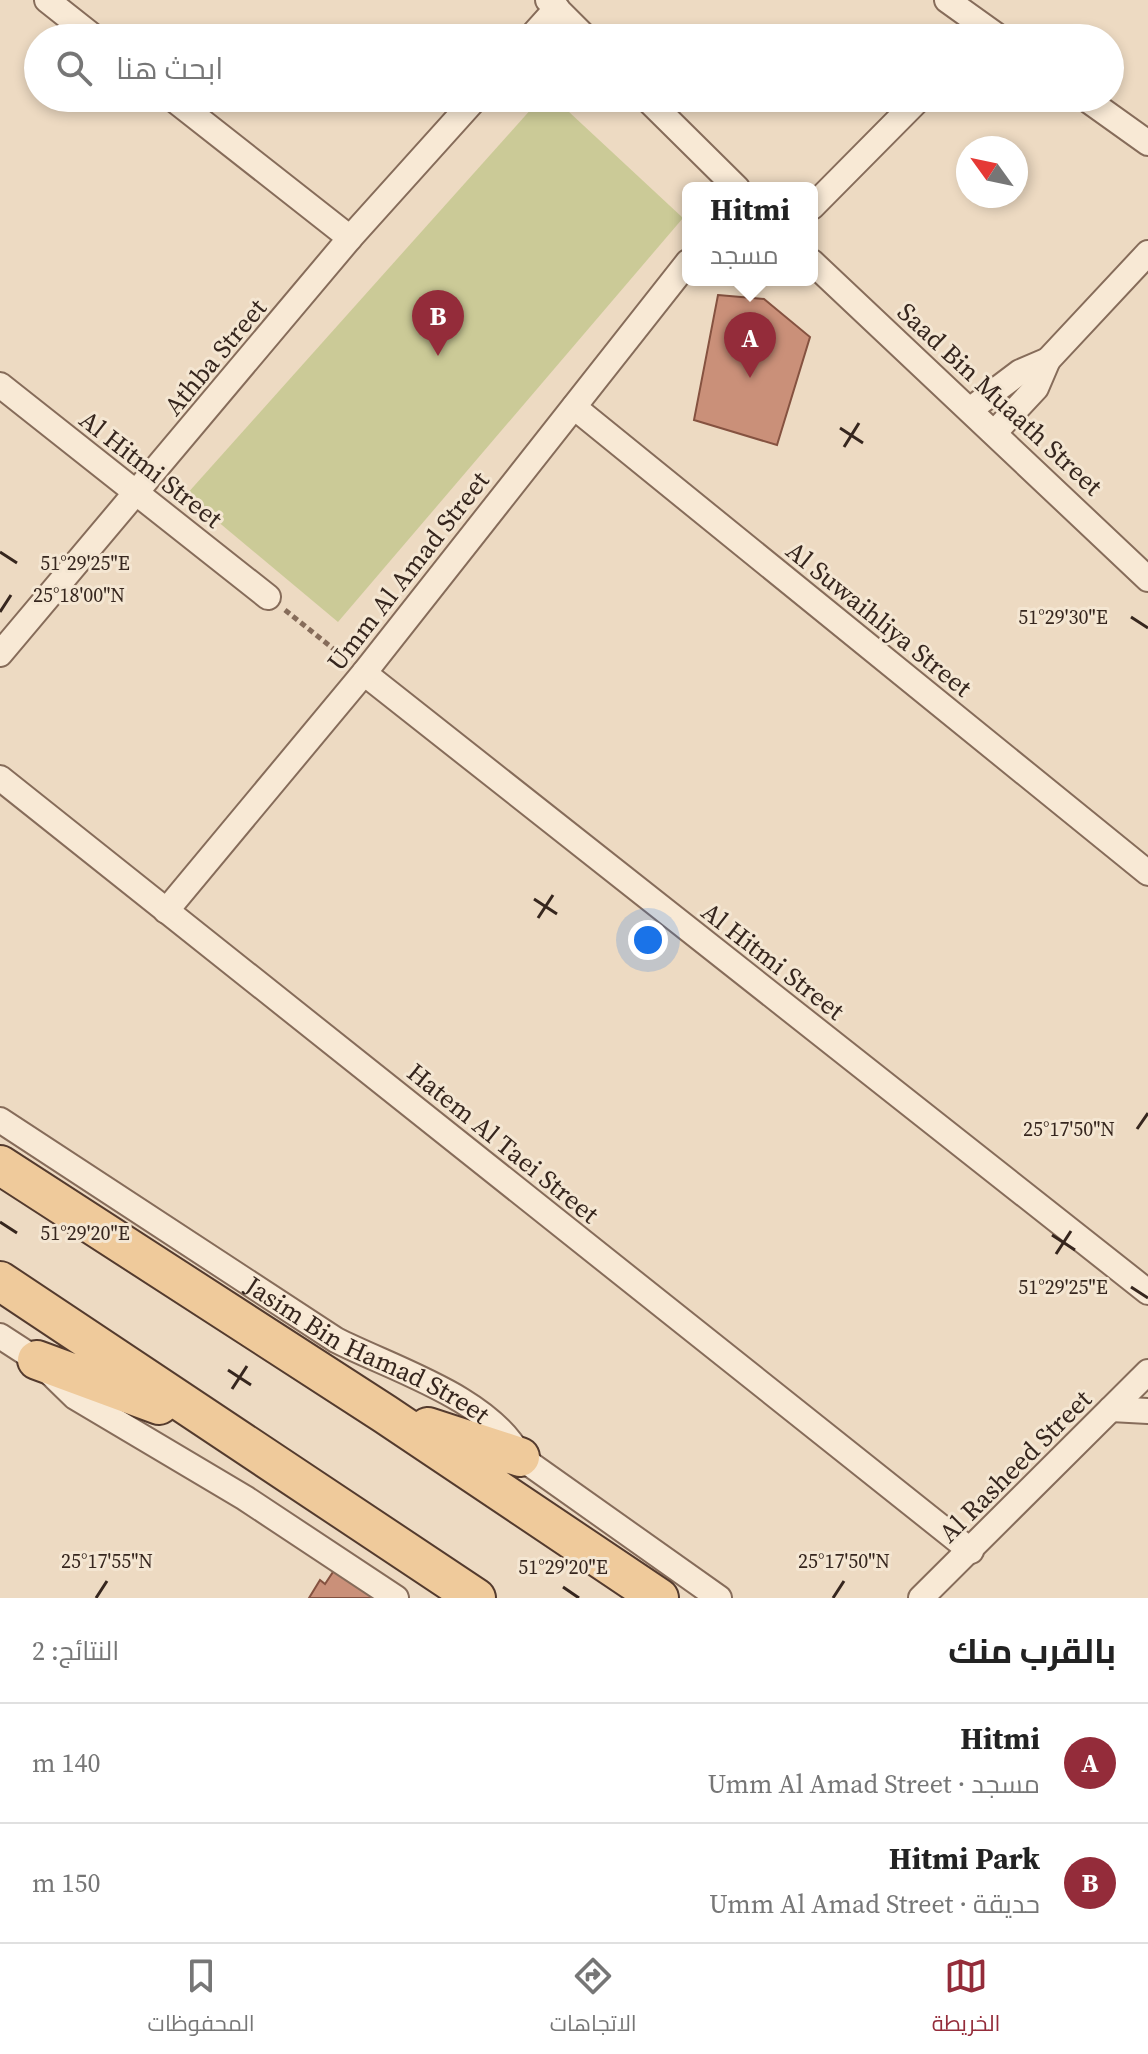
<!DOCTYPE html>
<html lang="ar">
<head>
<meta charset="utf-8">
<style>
  body { margin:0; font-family:"Source Serif 4",Cairo,serif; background:#f2f2f2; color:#222; direction:rtl }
  .compass { position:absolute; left:956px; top:136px; width:72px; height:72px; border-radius:50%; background:#fff; box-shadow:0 4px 12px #0003; rotate:303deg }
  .you { position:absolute; left:648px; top:940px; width:28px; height:28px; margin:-20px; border:6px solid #fff; border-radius:50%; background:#1a73e8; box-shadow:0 0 0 12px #1a73e833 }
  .badge { display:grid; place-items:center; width:52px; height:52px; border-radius:50%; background:#942c3a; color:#fff; font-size:26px; font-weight:700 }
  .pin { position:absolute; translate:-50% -66px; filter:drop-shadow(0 2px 4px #0008) }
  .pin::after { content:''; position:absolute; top:42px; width:28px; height:24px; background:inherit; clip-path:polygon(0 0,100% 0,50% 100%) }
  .popup { position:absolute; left:682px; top:182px; width:136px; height:104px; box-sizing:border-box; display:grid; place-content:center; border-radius:12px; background:#fff; filter:drop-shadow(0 2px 6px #0005); font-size:26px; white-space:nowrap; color:#767676 }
  .popup b { font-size:30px; color:#222 }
  .popup::after { content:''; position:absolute; left:50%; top:100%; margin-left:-16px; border:16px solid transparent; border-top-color:#fff }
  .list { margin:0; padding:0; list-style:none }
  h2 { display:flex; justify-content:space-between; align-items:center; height:104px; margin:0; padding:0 32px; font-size:34px }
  h2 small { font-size:26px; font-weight:400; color:#767676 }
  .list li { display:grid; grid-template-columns:52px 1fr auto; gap:24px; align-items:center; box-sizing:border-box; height:120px; padding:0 32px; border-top:2px solid #e0e0e0 }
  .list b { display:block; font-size:30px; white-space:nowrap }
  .list p { margin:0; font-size:26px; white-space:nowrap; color:#767676 }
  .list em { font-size:26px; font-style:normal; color:#767676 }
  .icon { flex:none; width:44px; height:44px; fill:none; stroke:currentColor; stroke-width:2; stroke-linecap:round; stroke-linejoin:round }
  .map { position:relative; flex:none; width:1148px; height:1598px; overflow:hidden; direction:ltr }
  .search { position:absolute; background:#fff; box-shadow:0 4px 12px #0003; left:24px; right:24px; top:24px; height:88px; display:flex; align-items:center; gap:20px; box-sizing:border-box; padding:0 28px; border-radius:44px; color:#767676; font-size:30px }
  .sheet { height:344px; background:#fff }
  nav { display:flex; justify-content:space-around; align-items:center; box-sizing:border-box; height:112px; border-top:2px solid #e0e0e0; background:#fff; font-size:22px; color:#767676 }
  nav a { display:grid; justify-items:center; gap:4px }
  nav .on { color:#942c3a }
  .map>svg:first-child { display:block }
  .green { fill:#cbca97 }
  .building { fill:#ca9079; stroke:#855240; stroke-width:2 }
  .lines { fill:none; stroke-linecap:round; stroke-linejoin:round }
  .minor-casing { stroke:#866c5a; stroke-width:28 }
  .primary-casing { stroke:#543b2e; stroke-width:42 }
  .path { stroke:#866c5a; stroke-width:5; stroke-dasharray:6 4; stroke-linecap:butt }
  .minor { stroke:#f8e9d5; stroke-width:24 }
  .primary { stroke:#efca9b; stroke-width:38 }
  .ticks { fill:none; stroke:#36261e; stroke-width:3 }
  .labels { text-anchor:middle; stroke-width:6; stroke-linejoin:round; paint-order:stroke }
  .street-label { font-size:26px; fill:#36261e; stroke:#f4e6d2 }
  .ticks-label { font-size:20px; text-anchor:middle; fill:#36261e; stroke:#f4e6d2; stroke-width:6; stroke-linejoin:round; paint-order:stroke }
</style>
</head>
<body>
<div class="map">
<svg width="1148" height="1598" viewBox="0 0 1148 1598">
  <rect width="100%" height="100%" fill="#eddac2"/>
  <path class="green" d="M541,98H554L683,218L338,622L186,495Z"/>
  <path class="building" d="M718,295L764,299L810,337L777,445L694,420Z
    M335,1569L379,1598H309L320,1580L325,1584Z"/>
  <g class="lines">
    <g class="minor-casing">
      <g id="minor">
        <path d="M47,0L95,38"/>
        <path d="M548,0L586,38"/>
        <path d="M947,0L1000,38"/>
        <path d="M530,38L557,8"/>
        <path d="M172,98L350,238"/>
        <path d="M646,98L737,188"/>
        <path d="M1085,98L1148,143"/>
        <path d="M812,207L920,98"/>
        <path d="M812,262L1148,579"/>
        <path d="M0,385L268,597"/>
        <path d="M574,407L1148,873"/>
        <path d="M971,409L1020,372L1048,360L1148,253"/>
        <path d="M995,432L1036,388L1048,360"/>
        <path d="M0,654L350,238L476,98"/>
        <path d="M364,673L1148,1292"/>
        <path d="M0,778L971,1551"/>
        <path d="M166,911L364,673L688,262"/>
        <path id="s1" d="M0,1120L336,1340C393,1369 490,1398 520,1457L719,1598"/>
        <path d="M0,1336L37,1360L75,1397L245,1498L396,1598"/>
        <path d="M1111,1409L1148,1411"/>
        <path d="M921,1598L1148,1372"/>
      </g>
    </g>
    <g class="primary-casing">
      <path id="primary" d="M0,1165L385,1414L659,1598
        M0,1281L476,1598
        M37,1360L159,1405
        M428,1427L520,1457"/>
    </g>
    <path class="path" d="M285,610L346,659"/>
    <use href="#minor" class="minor"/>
    <use href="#primary" class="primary"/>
  </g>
  <path class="ticks" d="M840,428L863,443M844,447L859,423M0,552L17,563M0,612L11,595M1131,617L1148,628M534,899L557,914M538,918L553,895M1137,1129L1148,1113M0,1222L17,1233M1052,1235L1075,1250M1056,1254L1071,1231M1131,1287L1148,1298M228,1370L251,1385M232,1389L247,1366M563,1587L579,1598M96,1598L107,1581M833,1598L844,1581"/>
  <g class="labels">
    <g class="street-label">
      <text transform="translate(215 357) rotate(-50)" y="9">Athba Street</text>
      <text transform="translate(1000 399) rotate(43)" y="9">Saad Bin Muaath Street</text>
      <text transform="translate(151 469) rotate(38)" y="9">Al Hitmi Street</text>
      <text transform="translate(408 571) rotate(-52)" y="9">Umm Al Amad Street</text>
      <text transform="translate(879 619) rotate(39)" y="9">Al Suwaihliya Street</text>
      <text transform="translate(773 961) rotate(38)" y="9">Al Hitmi Street</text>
      <text transform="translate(503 1143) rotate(39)" y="9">Hatem Al Taei Street</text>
      <text dy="9" stroke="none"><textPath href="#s1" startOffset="434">Jasim Bin Hamad Street</textPath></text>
      <text transform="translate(1015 1466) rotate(-45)" y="9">Al Rasheed Street</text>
    </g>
  </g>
  <g class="ticks-label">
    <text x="85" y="570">51°29'25"E</text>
    <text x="79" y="602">25°18'00"N</text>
    <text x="1063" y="624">51°29'30"E</text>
    <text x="1069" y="1136">25°17'50"N</text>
    <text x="85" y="1240">51°29'20"E</text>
    <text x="1063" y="1294">51°29'25"E</text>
    <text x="107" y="1568">25°17'55"N</text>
    <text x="844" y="1568">25°17'50"N</text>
    <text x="563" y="1574">51°29'20"E</text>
  </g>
</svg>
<svg class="compass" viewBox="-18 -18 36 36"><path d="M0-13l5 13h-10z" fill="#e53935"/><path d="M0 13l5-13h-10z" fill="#767676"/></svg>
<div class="you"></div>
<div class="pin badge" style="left:750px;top:378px">A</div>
<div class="popup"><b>Hitmi</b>مسجد</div>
<div class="pin badge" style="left:438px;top:356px">B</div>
<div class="search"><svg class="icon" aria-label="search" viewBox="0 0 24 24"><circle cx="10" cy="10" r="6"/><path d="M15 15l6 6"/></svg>ابحث هنا</div>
</div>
<section class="sheet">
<h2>بالقرب منك<small>النتائج: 2</small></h2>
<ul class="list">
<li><span class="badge">A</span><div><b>Hitmi</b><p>مسجد · Umm Al Amad Street</p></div><em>140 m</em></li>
<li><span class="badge">B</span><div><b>Hitmi Park</b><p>حديقة · Umm Al Amad Street</p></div><em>150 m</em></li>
</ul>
</section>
<nav>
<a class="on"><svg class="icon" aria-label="map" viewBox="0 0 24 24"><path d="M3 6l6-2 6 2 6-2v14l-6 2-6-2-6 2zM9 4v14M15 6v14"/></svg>الخريطة</a>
<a><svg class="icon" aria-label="directions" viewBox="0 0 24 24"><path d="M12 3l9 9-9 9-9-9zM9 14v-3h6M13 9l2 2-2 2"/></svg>الاتجاهات</a>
<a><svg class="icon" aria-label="saved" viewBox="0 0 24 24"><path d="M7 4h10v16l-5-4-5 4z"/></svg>المحفوظات</a>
</nav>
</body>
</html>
